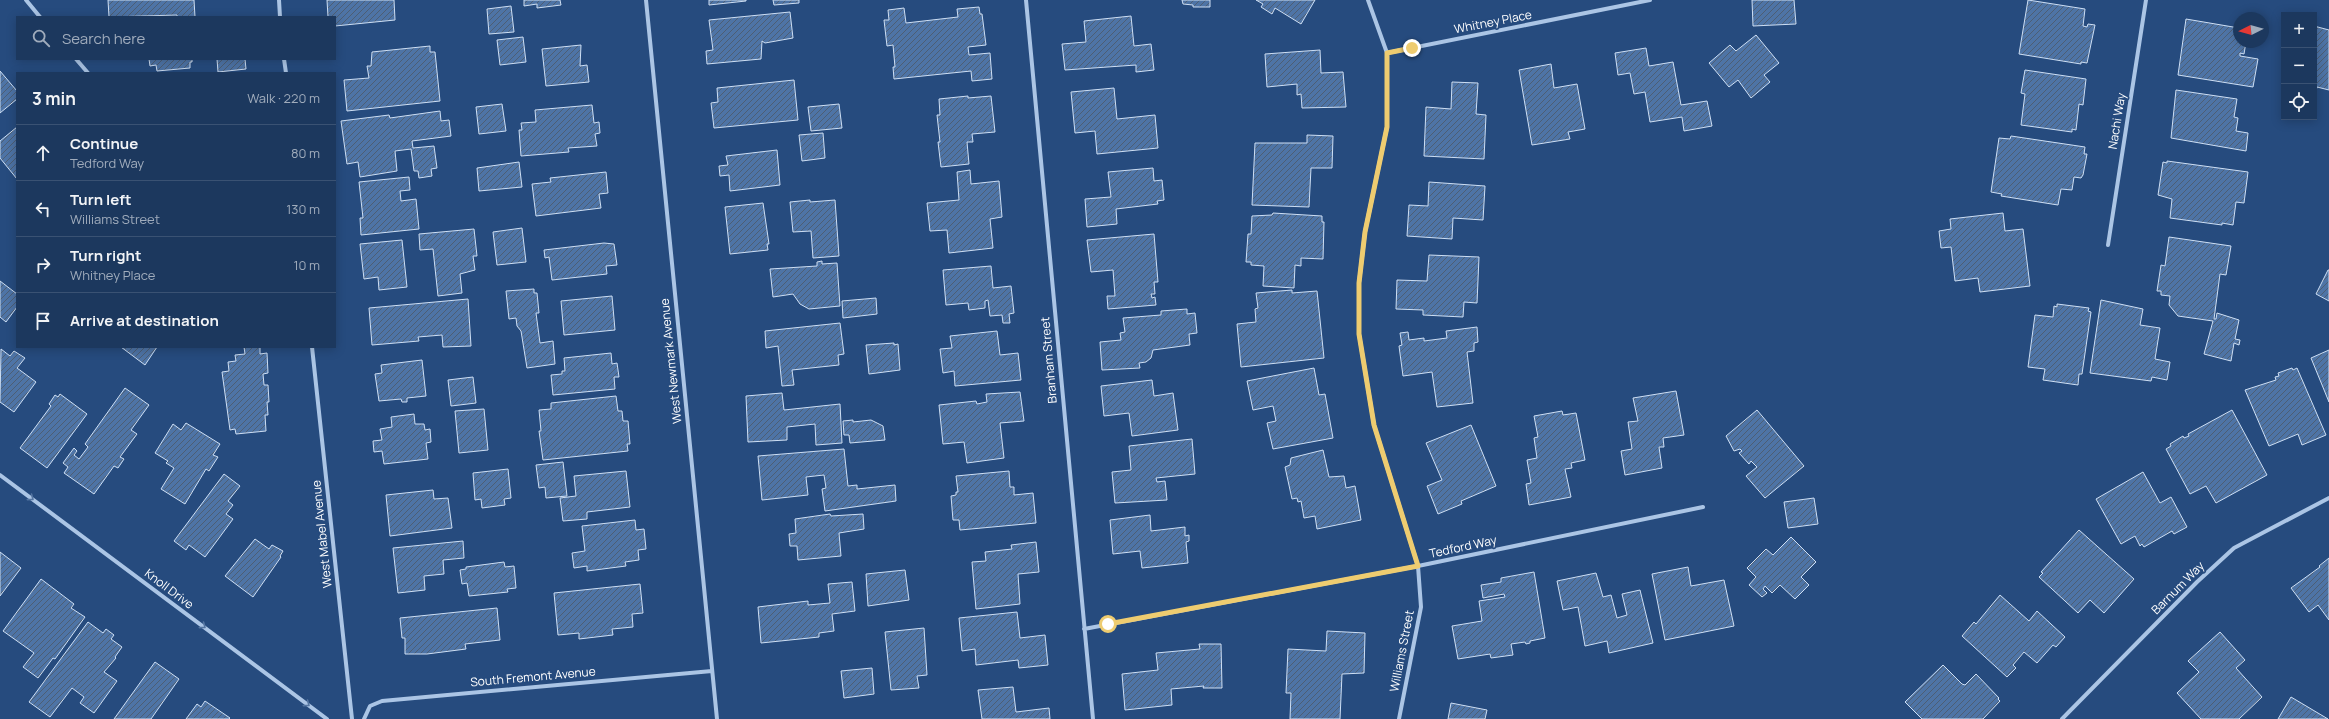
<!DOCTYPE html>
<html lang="en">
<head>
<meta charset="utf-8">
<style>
  body { margin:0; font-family:Manrope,sans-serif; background:#253f64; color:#f1f3f6 }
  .controls { position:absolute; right:12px; top:12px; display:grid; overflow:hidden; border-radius:0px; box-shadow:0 2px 10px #0003 }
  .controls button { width:36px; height:36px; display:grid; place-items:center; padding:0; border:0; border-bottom:1px solid #3a5273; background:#1c385e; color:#f1f3f6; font:20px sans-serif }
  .compass { position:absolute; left:2233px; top:12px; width:36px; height:36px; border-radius:50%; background:#1c385e; box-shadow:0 2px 10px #0003; rotate:264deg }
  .stop { position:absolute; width:12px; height:12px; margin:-9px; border:3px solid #eecc70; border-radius:50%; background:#fff }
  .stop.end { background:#eecc70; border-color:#fff; box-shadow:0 1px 4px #0008 }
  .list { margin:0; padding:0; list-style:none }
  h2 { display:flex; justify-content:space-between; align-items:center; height:52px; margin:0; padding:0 16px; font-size:17px }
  h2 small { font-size:13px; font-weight:400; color:#a0acbc }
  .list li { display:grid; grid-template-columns:26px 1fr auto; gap:12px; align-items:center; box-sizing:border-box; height:56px; padding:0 16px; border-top:1px solid #3a5273 }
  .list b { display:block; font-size:15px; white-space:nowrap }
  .list p { margin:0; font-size:13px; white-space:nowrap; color:#a0acbc }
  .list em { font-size:13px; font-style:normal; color:#a0acbc }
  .icon { flex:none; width:22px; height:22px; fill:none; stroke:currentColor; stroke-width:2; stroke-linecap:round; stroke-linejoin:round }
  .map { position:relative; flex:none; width:2329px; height:719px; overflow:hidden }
  .search { position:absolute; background:#1c385e; box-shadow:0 2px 10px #0003; left:16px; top:16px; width:320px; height:44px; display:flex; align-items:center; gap:10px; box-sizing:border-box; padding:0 14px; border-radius:0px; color:#a0acbc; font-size:15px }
  .panel { position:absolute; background:#1c385e; box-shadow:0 2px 10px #0003; left:16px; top:72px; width:320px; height:276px; border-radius:0px }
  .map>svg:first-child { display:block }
  .building { fill:url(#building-hatch); stroke:#cedff4 }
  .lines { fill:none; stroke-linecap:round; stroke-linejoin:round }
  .minor { stroke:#abc5e5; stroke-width:4 }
  .oneway { stroke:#5576a2 }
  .route { stroke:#eecc70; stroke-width:5 }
  .labels { text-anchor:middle; stroke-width:3.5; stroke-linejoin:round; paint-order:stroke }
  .street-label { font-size:12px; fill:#fff; stroke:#264b7e }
</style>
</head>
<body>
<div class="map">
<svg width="2329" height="719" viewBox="0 0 2329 719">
  <defs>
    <pattern id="building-hatch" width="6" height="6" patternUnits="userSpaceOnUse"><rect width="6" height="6" fill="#4e74a6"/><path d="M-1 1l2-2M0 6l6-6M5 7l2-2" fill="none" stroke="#4d5e74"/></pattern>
  </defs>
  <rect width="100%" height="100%" fill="#264b7e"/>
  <path class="building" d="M108,0H194L195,17H177V15L109,17Z
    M327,0H394L395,20L335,26V17H328Z
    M524,0H560L561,5L537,8V4L524,6Z
    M709,0H746V1L709,5Z
    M773,0H799V3L774,5Z
    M1182,0H1210V7H1193V5L1183,4Z
    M1256,0H1315L1301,24L1275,8L1272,14L1261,7L1263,4Z
    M1752,0H1794L1796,24L1753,26Z
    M2028,0L2085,9L2083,26L2087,27L2088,24L2095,25L2087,63L2081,62V64L2019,54Z
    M511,6L514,32L489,34L487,9Z
    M979,7L980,14H982L986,45L968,47L969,55L990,53L992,79L972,81L971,71L894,79L893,67H895L893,45L887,46L884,20H889L888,10L904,8L906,23L958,17L957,9Z
    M790,12L793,38L765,43L762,41L761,59L707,64L706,51L713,50L709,20Z
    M1131,16L1134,46L1151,44L1154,70L1136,72V65L1065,70L1062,44L1086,42L1084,21Z
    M2186,19L2239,28V42H2246L2244,54L2240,53V56L2258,59L2253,87L2178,75Z
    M2314,26L2329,30V90L2317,87L2316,91L2314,90Z
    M1756,35L1779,63L1764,75L1770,82L1751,98L1738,80L1729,87L1709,63L1730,45L1736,51Z
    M523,37L526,62L500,65L497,40Z
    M581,45L580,66L587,65L589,82L546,86L542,49Z
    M430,46V52H435L440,101L347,111L344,80L369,78L367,66H371L372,52Z
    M1646,48L1649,66L1673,62L1681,105L1707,101L1712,126L1684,131L1682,117L1650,122L1645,92L1634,94L1630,73L1618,75L1615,53Z
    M1320,50L1321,73L1343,72L1346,107L1302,108L1301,94L1297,95V84L1267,87L1265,54Z
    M149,59H192V62H190V68L157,71L156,65L150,66Z
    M217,59H245L246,69L218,72Z
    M1551,64L1554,88L1577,84L1585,129L1568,132L1570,139L1532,145L1519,70Z
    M2025,70L2086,79L2083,105L2079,104L2076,130L2072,129V132L2021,125L2025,94L2021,93Z
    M0,71L17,91V99L0,113Z
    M794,80L798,120L714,128L711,103L718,102L717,88Z
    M1452,82L1478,83L1476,114L1486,115L1484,159L1424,156L1426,107L1451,109Z
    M1114,88L1117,119L1155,115L1158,148L1097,154L1095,131L1075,133L1071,92Z
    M2176,90L2237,99L2234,117L2238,118L2236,131L2248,133L2246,151L2171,138Z
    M968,96V98L991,96L995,132L972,134L973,142H967L969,164L941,167L938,142H940L937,115H940L939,99Z
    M502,104L506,131L479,134L476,107Z
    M839,104L842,128L811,131L808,107Z
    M592,105L594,123L599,122L600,133L595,134L597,146L568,148L569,152L521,156L519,130H522L521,123L536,122L535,110Z
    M440,111L441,121L449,120L451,136L412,141L413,148L434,146L437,168L431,169L432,176L419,178L418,171H414L411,149L395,151L397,171L360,177L358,162L347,164L341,121L389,115L390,118Z
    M17,127V179L0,158V141Z
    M823,133L825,158L802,161L799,135Z
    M1307,135L1333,136L1332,168H1311L1309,207L1252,205L1255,143H1307Z
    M2011,136L2085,147L2084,154H2087L2083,175L2081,178L2074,177L2072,190L2061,189L2058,205L2001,196L2002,194L1991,192L1999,138L2010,139Z
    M777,150L780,185L730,191L729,175L720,176L719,166L728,165L726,156Z
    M2167,161L2248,172L2244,203L2236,202L2233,225L2222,223V225L2170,218L2172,199L2158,195L2163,162L2167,163Z
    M519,162L522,187L479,191L477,168Z
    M1153,168L1154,181L1162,180L1164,200L1157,201L1158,204L1116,209L1117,224L1087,227L1085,199L1111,197L1108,172Z
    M970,170L971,184L999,181L1002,217L990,219L993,248L949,253L947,230L930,231L927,203L959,200L957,172Z
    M606,172L608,193L599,194L601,208L536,216L532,184L551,182L550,178Z
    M409,177L410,190L400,191L401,201L416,199L419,229L361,235L360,218H363L359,182Z
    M1429,182L1485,186L1483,220L1453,218L1452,239L1407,236L1409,205L1428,206Z
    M810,200V202L835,200L839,256L813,258L811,231L793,232L790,202Z
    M763,203L769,244H767L768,250L730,254L725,207Z
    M1273,213L1322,216V222H1324L1323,259L1301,258V266L1295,265L1294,288L1263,286L1264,266L1251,265V262H1246L1248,234H1251L1252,216L1272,215Z
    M2003,213L2005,231L2023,229L2030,286L1980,292L1978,278L1955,281L1951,247L1941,248L1939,231L1951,229L1950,219Z
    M522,228L526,262L497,265L493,232Z
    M474,229L477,256H473L475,270L460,274L462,293L438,296L433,249L420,250L419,234Z
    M1154,234L1158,282H1154L1155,294H1151L1152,298L1155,297L1156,305L1108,309L1107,296H1115L1113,270L1091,272L1087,240Z
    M2169,237L2231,246L2226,275L2220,274L2214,319H2216L2217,313L2239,320L2235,339L2240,340L2239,345L2234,343L2231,361L2204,354L2213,321L2178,316L2169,305L2170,296L2161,295V291H2157L2161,265L2165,266Z
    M402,240L407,287L379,290L378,277L364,279L360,244Z
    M604,243L614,244L617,265L606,266L607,274L552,280L549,257L545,258L544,250Z
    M1429,255L1479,257L1477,303L1464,302L1463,317L1423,315V310L1396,309L1397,280L1427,281Z
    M822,261V264L837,263L840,306L809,309L800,304L793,294L773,297L770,269L817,266V262Z
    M991,266L993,288L1011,286L1014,313L1009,314L1010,323H1003L1002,315L990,316L988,300L985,301V308L969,310L968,303L946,305L943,270Z
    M2328,270H2329V301L2316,294Z
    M0,281L17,294V307L6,322L0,317Z
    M534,289V293H537L539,313H536L540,343L553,341L555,364L527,368L521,331L517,326L516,318L509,319L506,291Z
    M1292,290V293L1317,291L1324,358L1241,367L1237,324L1256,322L1255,309L1258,308L1256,293Z
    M612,296L615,330L564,335L561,301Z
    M876,298L877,314L843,318L842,301Z
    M468,299L471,346L443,347L442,335L418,337L419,341L372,345L369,308Z
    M2101,300L2143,309L2140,325L2160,328L2155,359L2170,362L2167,380L2152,377L2151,381L2090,373Z
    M2057,304L2089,308L2088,311L2091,312L2082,374H2079L2078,385L2043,380L2045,369L2028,367L2035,315L2053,317L2054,306L2057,307Z
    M1187,309V314L1195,313L1197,333L1189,334L1190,345L1153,350L1151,358L1146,362L1139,363L1140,368L1102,370L1100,342L1121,340L1120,333L1125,332L1123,318L1161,315V311Z
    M840,323L844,354L838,355L839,365L792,370L794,385L782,386L778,346L766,348L765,331Z
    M1477,327L1478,342L1474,343V351L1467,352L1473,403L1437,407L1432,372L1403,376L1399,346L1402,345L1400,333L1408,332L1409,340L1424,338V341L1447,338L1446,331Z
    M997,331L1000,355L1018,353L1021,380L955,386L954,371L943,373L940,349L952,348L950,336Z
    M894,343V345L898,344L900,370L869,374L866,345Z
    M121,347H157L145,365Z
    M244,347H260V354L267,353L268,373L263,374L264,385H268L269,402H267L268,415H265L266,431L236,434L235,429L230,430L222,372L229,371L228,362L236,361L235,355L245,354Z
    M1,349L10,356L14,351L25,358L17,368L36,382L14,412L0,402Z
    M2329,350V402L2311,358Z
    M611,353L612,364L617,363L619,377H614L615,389L553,395L551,375L562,374V371H565L564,358Z
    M422,360L426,396L407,398V402H402L401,399L379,401L375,374L382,373L381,365Z
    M1314,368L1319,395L1325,394L1333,438L1273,449L1267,423L1276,421L1273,406L1253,410L1247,381Z
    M2292,368L2293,370L2297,368L2326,435L2302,445L2298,434L2269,446L2245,390L2276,380L2275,377L2279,376L2278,373Z
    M473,377L476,403L451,406L448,380Z
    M1152,380L1154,396L1173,393L1178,430L1132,436L1129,413L1104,416L1101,386Z
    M125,388L149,405L131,430L137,434L120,457L124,459L118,468L114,466L94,494L64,473L68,467L63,463L74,448L77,451L74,455L79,459L88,447L85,444Z
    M1676,391L1684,435L1663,438L1664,447H1659L1662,468L1625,475L1621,451L1632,449L1628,422L1638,421L1633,398Z
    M1020,392L1024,421L1000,423L1004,458L967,463L964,442L943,444L939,405L976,401L977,404L987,402L986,394Z
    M782,393L784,410L840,404L842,443L816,445L815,424L787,427V440L748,442L746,396Z
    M60,394L87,414L47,468L20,448L51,406L49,404L55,395L58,397Z
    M616,396L618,411H622L623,421H628L630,444H627L628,451L543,460L539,431H541L539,410L551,409V403Z
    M484,409L488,450L459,453L455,411Z
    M1757,410L1804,466L1765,498L1746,476L1757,467L1751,461L1749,464L1739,453L1742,451L1740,449L1734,451L1726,436Z
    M2232,410L2267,475L2216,503L2206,486L2190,494L2166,449L2171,446L2170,444L2183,436L2184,438L2189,436L2188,434Z
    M1562,411L1563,415L1576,413L1585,460L1571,463L1572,468L1565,469L1571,497L1529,505L1526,484L1531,483L1527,460L1537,458L1534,438L1538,437L1534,416Z
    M414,414L415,424H424L425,430L430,429L431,442L426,443L428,459L384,464L382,451L374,452L373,441L382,440L380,429L392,427L391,417Z
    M853,420V422L871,420L883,426L885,440L850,443L849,435H844L843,421Z
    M186,423L220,444L213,455L218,457L209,471L206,469L185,504L161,489L174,468L166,463L168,461L155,453L173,424L181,430Z
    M1471,425L1496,486L1461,501L1462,504L1438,514L1427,486L1442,480L1426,443Z
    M1192,439L1195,474L1156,478L1157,482L1165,481L1167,500L1115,503L1112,472L1131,470L1129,446Z
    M844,449L848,486L857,485V489L895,485L896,501L825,511L822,489L826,488L824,475L806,477L808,495L762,500L758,456Z
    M1323,450L1329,477L1344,476L1346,488L1355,486L1361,520L1317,529L1315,516L1304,518L1301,501L1298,502L1297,498L1292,499L1285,467L1290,465L1291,458Z
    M563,462L567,496L546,498L545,487L539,488L536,465Z
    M508,469L511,498L504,499L505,505L482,508L481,499L475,500L473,473Z
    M626,471L630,507L587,512V519L563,521L560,498L576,496L574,476Z
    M1009,471L1010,487H1014V495L1033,493L1036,523L960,530L959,520H953L951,496L956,495V492H958L956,476Z
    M2143,472L2160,503L2171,497L2187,527L2174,534L2172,531L2144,547L2142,544L2140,546L2135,536L2121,544L2096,499Z
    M224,474L240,486L228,501L233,505L226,514L233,519L205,557L189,545L186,550L174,541Z
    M433,490L434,499L448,498L452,528L390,536L386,495Z
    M1814,498L1818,524L1788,528L1784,502Z
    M830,514L831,516L863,514L864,529L839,533L841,556L798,560L797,546H790L789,534L796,533L795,519Z
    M1150,515L1151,531L1185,527V536L1189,535V541L1186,542L1188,563L1142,568L1140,551L1113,554L1110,520Z
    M635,520L636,530L644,529L646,549L638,550L639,560L625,562L626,566L587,571V566L574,568L572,553L585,551L582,526Z
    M2079,530L2134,579L2104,613L2090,600L2078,613L2039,577L2043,573L2041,572Z
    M1791,537L1816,562L1801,577L1809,585L1795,599L1780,585L1772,593L1765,586L1763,589L1767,593L1762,597L1749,585L1756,577L1747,568L1766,549L1773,555Z
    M255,539L269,549L272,545L283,551L280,556L281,557L253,597L225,576Z
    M463,541L464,558L443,560L444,574L424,576L425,590L398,593L393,548Z
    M1036,542L1039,572L1018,574L1020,604L976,609L972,562L986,561L985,552L1012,549L1011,545Z
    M0,552L21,568L0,596Z
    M2329,558V620L2318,605L2309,612L2291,588L2320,567L2319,566Z
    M504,562L505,567L514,566L516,588L507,589L508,592L469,596L467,583L462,584L460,570L466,569V567Z
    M1688,567L1691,586L1724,580L1734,626L1665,640L1652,574Z
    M905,570L909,600L868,606L866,574Z
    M1534,572L1545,638L1530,641V643L1526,644L1525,642L1511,644L1513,655L1491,658L1490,654L1458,659L1452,626L1482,621L1479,601L1505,597L1504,594L1483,598L1481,585L1501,582V578Z
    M1596,573L1603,597L1611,595L1617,618L1627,615L1622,594L1640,590L1653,643L1609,653L1607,641L1585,646L1578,607L1563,610L1557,581Z
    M41,579L74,604L71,608L85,617L55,659L53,658L38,678L23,667L34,653L3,631Z
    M852,582L855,611L832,614L834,631L819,633V637L761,643L758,607L808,601V605L830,603L828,584Z
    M640,584L643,613L632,614L633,627L612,629L613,635L579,639V633L558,635L554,593Z
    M2000,595L2029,621L2037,611L2065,637L2056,647L2053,645L2037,663L2024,652L2013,665L2016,668L2007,677L1962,636L1974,622L1976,624Z
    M497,608L500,640L465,644L466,649L427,654H405V638H402L400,618Z
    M1017,612L1020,638L1045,635L1048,665L1019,668L1018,660L976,665L975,649L962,651L959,618Z
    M88,622L103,633L106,629L114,635L111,639L122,647L115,657L116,658L104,672L117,681L94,713L80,703L84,697L72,688L50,717L29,702Z
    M924,628L927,675L917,676L919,688L891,690L885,632Z
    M1327,631L1365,633L1364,673L1342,674L1340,719H1290L1291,693H1286L1288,649L1326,651Z
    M2220,632L2245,660L2236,668L2262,697L2239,719H2201L2177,693L2199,672L2188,661Z
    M1199,644H1221L1222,688H1203L1204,686L1171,689L1172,705L1125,710L1122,674L1158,670L1156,653L1200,649Z
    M155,662L179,679L151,719H114Z
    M1943,665L1962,684L1965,685L1976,674L1999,698L1998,699L2000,701L1983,719H1922L1905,702Z
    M872,668L874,694L844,698L841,671Z
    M1013,687L1016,712L1049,708L1050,719H982L978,690Z
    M2291,697L2328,719H2278Z
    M205,701L230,718L229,719H186L197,704L201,707Z
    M1451,703L1487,710L1485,719H1448Z"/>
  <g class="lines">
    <path class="minor" d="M26,0L40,17
      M279,0L280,17
      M646,0L717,719
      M1026,0L1093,719
      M1368,0L1387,53V127L1365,232L1359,283V334L1374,425L1418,566L1421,607L1399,719
      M1387,53L1650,0
      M76,59L88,73
      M284,59L286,73
      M2108,245L2146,0
      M312,347L352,719
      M0,475L327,719
      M1084,629L1418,566L1703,507
      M364,719L370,706L382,701L712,671
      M2062,719L2197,582L2234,548L2329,498"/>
  </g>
  <defs><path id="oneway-chevron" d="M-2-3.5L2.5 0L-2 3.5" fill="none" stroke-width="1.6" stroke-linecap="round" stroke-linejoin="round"/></defs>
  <g class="oneway">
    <use href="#oneway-chevron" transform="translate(31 498) rotate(37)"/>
    <use href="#oneway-chevron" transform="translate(203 626) rotate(37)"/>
    <use href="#oneway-chevron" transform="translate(307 704) rotate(37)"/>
  </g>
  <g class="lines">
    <path class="route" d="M1108,624L1418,566L1374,425L1359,334V283L1365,232L1387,127V53L1412,48"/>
  </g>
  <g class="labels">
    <g class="street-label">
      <text transform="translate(1493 22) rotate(-11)" y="4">Whitney Place</text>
      <text transform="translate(2117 121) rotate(-81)" y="4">Nachi Way</text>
      <text transform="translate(1049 360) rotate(-95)" y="4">Branham Street</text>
      <text transform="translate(671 361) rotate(-96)" y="4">West Newmark Avenue</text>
      <text transform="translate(322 534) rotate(-96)" y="4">West Mabel Avenue</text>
      <text transform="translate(1463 547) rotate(-12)" y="4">Tedford Way</text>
      <text transform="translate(2178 588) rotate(-45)" y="4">Barnum Way</text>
      <text transform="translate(169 589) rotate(37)" y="4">Knoll Drive</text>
      <text transform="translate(1402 651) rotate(-79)" y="4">Williams Street</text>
      <text transform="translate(533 677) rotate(-5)" y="4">South Fremont Avenue</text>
    </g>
  </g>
</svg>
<div class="controls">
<button>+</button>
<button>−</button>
<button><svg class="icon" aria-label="locate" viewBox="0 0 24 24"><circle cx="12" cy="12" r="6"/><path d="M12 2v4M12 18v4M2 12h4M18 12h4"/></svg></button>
</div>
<svg class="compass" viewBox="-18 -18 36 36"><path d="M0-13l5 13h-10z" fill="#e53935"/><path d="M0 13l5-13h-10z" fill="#a0acbc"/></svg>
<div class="stop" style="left:1108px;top:624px"></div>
<div class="stop end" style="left:1412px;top:48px"></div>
<div class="search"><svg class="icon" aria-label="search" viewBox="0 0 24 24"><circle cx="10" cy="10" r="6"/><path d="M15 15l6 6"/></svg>Search here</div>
<section class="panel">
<h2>3 min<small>Walk · 220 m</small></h2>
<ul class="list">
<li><svg class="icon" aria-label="ahead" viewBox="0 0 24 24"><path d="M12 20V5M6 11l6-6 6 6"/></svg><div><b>Continue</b><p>Tedford Way</p></div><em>80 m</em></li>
<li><svg class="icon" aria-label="left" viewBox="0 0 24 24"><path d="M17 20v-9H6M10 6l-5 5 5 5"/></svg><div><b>Turn left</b><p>Williams Street</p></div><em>130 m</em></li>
<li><svg class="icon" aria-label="right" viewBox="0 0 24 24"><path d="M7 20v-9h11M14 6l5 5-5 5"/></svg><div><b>Turn right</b><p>Whitney Place</p></div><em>10 m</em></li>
<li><svg class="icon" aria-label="arrive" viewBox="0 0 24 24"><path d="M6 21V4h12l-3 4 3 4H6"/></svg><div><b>Arrive at destination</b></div></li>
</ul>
</section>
</div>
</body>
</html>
